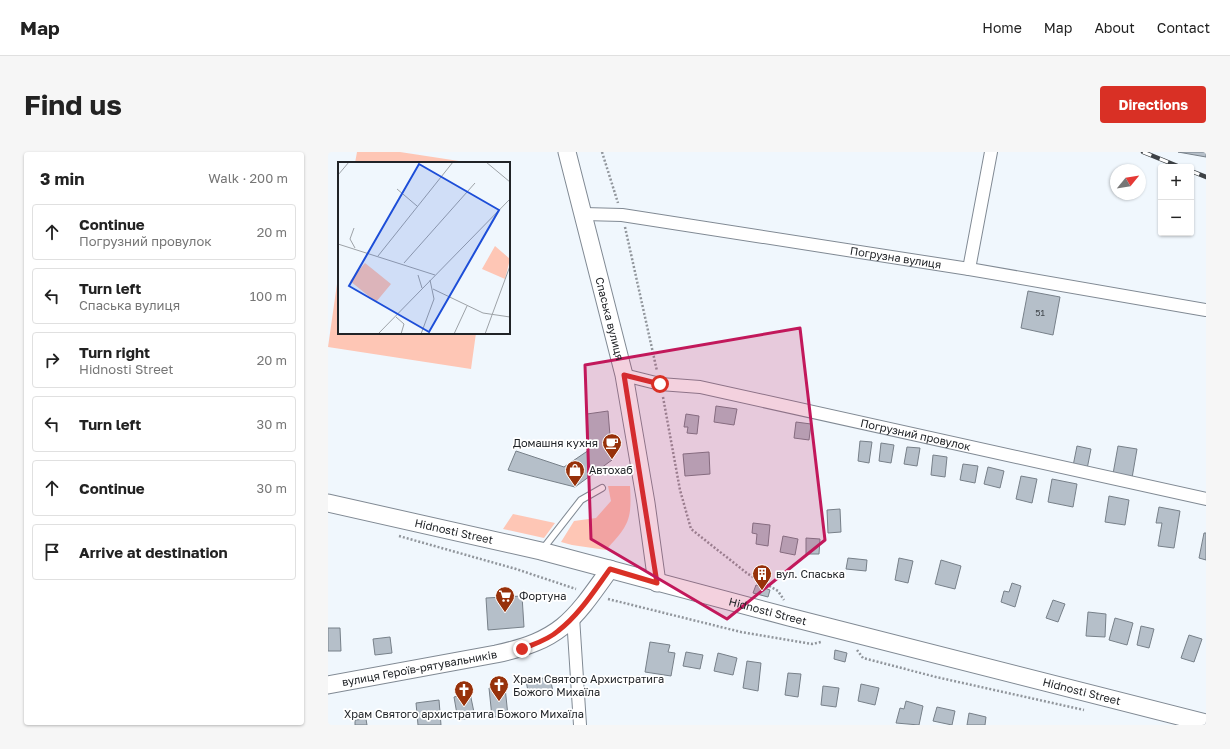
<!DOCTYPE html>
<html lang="en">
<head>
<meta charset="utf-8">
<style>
  body { margin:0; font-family:"Golos Text",sans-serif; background:#f6f6f6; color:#222 }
  .controls { position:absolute; right:12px; top:12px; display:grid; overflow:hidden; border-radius:4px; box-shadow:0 1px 3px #0004 }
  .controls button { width:36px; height:36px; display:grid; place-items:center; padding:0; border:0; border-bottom:1px solid #e0e0e0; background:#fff; color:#222; font:20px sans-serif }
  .compass { position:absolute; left:782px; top:12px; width:36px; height:36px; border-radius:50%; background:#fff; box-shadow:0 1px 3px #0004; rotate:60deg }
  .stop { position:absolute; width:12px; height:12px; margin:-9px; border:3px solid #d93025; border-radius:50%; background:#fff }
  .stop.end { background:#d93025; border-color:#fff; box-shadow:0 1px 4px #0008 }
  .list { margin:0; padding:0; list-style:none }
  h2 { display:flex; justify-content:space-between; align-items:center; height:52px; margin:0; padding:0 16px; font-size:17px }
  h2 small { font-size:13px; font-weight:400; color:#767676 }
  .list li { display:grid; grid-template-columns:26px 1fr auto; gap:12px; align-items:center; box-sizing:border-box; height:56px; margin:0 8px 8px; padding:0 8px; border:1px solid #e0e0e0; border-radius:4px }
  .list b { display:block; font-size:15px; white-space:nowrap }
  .list p { margin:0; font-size:13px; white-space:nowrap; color:#767676 }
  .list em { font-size:13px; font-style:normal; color:#767676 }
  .icon { flex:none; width:22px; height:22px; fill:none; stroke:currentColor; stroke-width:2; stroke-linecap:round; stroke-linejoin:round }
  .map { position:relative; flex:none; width:878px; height:573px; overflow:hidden; border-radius:4px }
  header { display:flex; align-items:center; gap:24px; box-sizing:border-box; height:56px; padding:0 20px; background:#fff; border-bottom:1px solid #e0e0e0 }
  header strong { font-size:19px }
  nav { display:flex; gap:22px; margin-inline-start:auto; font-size:14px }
  .intro { display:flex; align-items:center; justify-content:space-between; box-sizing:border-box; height:96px; padding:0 24px }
  h1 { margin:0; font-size:28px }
  .button { padding:10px 18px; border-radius:4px; background:#d93025; color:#fff; font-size:14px; font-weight:700 }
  main { display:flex; gap:24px; padding:0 24px }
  aside { flex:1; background:#fff; border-radius:4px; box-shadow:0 1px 3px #0004 }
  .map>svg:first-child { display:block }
  .green { fill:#fec6b5 }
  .building { fill:#b5bfc9; stroke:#778089 }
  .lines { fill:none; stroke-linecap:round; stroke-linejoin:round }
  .lane-casing { stroke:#818a94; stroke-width:8 }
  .street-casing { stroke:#818a94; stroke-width:14 }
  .secondary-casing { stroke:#818a94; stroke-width:19 }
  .path { stroke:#91969c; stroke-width:2.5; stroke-dasharray:2 2; stroke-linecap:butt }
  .lane { stroke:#fff; stroke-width:6 }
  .street { stroke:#fff; stroke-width:12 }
  .secondary { stroke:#fff; stroke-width:17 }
  .rail-casing { stroke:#3e4246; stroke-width:4.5 }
  .rail { stroke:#fff; stroke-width:3; stroke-dasharray:9; stroke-linecap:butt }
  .route { stroke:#d93025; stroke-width:5 }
  .marked { fill:#c2185b; fill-opacity:0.2; stroke:#c2185b; stroke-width:3; stroke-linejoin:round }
  .labels { text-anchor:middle; stroke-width:3.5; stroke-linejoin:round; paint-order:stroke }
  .number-label { font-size:9px; fill:#454a50 }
  .street-label { font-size:11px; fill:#202327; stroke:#fff }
  .poi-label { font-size:11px; fill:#202327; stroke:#fff; text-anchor:start }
  .inset-road { fill:none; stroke:#9da2a7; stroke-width:1 }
  .view { fill:#1d4ed8; fill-opacity:0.15; stroke:#1d4ed8; stroke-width:2 }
  .inset-edge { fill:none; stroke:#202327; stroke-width:2 }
</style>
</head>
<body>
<header>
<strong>Map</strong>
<nav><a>Home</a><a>Map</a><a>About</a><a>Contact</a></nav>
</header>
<div class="intro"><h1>Find us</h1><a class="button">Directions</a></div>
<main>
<aside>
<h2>3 min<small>Walk · 200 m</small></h2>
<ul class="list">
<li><svg class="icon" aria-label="ahead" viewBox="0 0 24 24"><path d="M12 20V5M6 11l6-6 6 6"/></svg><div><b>Continue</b><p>Погрузний провулок</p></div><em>20 m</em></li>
<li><svg class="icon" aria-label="left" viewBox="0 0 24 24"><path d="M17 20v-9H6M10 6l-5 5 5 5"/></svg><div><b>Turn left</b><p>Спаська вулиця</p></div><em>100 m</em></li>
<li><svg class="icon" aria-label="right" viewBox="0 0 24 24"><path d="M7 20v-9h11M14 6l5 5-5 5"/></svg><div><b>Turn right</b><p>Hidnosti Street</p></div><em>20 m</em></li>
<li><svg class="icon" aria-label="left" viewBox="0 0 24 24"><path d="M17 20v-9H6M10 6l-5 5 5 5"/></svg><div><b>Turn left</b></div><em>30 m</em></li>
<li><svg class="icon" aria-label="ahead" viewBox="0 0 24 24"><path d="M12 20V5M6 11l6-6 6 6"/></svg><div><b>Continue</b></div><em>30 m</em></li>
<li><svg class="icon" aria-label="arrive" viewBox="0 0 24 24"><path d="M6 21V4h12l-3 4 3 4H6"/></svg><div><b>Arrive at destination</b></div></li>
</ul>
</aside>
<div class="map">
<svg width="878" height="573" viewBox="0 0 878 573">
  <rect width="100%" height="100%" fill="#f0f7fd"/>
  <path class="green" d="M29,0H72L144,11H27Z
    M11,118V181H148L143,217L0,195Z
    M280,334H302C304,368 301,373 278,398L244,393L233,390L246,369L268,366L283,349Z
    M185,362L227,371L216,386L175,377Z"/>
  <path class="building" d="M850,0H878V5Z
    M700,139L732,145L725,183L693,176Z
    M388,254L409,257L406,273L386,270Z
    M280,259L284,308L247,335L180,318L188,299L236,315L261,298L259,262Z
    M358,262L371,264L369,282L359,281L360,275H356Z
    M468,270L483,272L481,288L466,286Z
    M532,289L544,290L541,311L530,309Z
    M553,291L566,293L563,311L551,309Z
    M749,294L763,297L759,317L745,314Z
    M790,294L809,297L804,326L785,322Z
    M579,295L592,296L589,314L576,312Z
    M381,300L382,322L357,324L355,302Z
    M605,303L619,305L617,325L603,323Z
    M635,312L650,314L647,331L632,328Z
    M660,315L676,319L672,336L656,332Z
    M693,324L709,327L704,351L688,347Z
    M724,327L749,332L745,355L720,350Z
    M781,344L801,348L797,373L777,370Z
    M831,355L852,359L846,396L830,394L834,371H828Z
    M512,357L513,380L500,381L499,358Z
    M425,371L442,373L440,394L428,392L429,382L424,381Z
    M876,381H878V408L871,406Z
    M455,384L470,387L467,403L452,400Z
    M478,386L492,387L491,402H478Z
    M520,406L539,408L538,419L518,417Z
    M571,406L585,409L580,431L567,428Z
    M613,408L633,414L627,437L607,432Z
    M684,431L693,434L687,455L673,450L676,439L681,440Z
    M428,433L442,438L440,445L425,441Z
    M194,444L196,475L160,478L158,446Z
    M725,448L737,452L730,470L718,466Z
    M760,460L778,462L777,485L758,484Z
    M787,466L805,471L799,493L781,488Z
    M813,474L826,477L821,496L809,493Z
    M0,476H12L13,499H0Z
    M861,483L874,487L866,510L853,506Z
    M62,485L64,501L47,503L45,487Z
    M322,490L342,493L340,500L347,501L343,524L317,520Z
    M507,498L519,501L517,510L506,507Z
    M358,500L375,503L372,517L355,514Z
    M390,501L409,506L405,523L386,519Z
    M419,509L433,511L430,539L415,536Z
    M460,521L473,522L470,545L457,543Z
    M222,525L225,540L201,544L198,529Z
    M533,532L551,536L547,553L530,549Z
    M495,534L511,536L508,555L493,553Z
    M177,535L180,564L164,565L161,536Z
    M142,541L147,565L130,568L126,545Z
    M111,548L113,573H90L88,551Z
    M578,549L595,554L591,573L568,571L572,556L576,557Z
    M609,555L627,559L624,573L605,569Z
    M641,561L658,565L657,573H639Z
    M38,567L39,573H27V568Z"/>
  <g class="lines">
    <g class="lane-casing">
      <path id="lane" d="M214,398L253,348L274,336"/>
    </g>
    <g class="street-casing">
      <g id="street">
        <path id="s1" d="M256,62L294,63L641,117L878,158"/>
        <path d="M641,117L663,0"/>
        <path id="s2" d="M296,223L332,232L372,235L878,347"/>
        <path d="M245,465L252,573"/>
      </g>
    </g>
    <g class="secondary-casing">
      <g id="secondary">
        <path id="s3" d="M239,0L296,223L318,351L329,431"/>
        <path id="s4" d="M0,351L213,399L461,465L878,571"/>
        <path id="s5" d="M0,533L168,502C233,488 245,469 282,417"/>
      </g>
    </g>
    <path class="path" d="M274,0L290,51
      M297,75L329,219
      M335,245L352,338L363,377L420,422L450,439L456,448
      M71,384L188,417L248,437
      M280,447L413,480L484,492L493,490
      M529,498L535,506L608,525L756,558"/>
    <use href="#lane" class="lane"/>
    <use href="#street" class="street"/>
    <use href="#secondary" class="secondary"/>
    <g class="rail-casing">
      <path id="rail" d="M815,0L852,15
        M863,19L878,25"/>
    </g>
    <use href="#rail" class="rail"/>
  </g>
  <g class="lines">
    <path class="route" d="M194,497C206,492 220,488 230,479C251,463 266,439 282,417L329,431L296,223L332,232"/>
  </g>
  <path class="marked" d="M472,176L497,388L399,467L263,387L257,213Z"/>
  <defs>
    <g id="cafe-pin" transform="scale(1)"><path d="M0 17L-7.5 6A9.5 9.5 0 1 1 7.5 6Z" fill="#97310a" stroke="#fff"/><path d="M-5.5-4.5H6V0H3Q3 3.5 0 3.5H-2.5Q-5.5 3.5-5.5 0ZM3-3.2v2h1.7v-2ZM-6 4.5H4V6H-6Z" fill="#fff"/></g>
    <g id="shop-pin" transform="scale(1)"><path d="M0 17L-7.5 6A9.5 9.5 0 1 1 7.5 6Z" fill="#97310a" stroke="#fff"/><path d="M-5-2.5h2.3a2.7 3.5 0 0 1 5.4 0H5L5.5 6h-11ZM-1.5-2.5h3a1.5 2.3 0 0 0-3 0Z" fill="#fff"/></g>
    <g id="building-pin" transform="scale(1)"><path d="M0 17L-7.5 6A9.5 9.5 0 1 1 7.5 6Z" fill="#97310a" stroke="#fff"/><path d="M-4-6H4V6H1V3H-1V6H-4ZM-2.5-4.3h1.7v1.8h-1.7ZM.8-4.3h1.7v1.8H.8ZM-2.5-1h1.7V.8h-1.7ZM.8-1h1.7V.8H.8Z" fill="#fff"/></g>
    <g id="supermarket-pin" transform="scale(1)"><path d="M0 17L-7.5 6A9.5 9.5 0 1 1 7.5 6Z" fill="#97310a" stroke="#fff"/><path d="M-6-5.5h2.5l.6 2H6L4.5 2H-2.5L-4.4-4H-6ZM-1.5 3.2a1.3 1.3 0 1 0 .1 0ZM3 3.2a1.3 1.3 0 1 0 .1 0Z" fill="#fff"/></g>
    <g id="church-pin" transform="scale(1)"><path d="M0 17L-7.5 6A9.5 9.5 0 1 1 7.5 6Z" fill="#97310a" stroke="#fff"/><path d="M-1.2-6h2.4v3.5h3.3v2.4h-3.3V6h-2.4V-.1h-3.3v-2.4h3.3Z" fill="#fff"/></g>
  </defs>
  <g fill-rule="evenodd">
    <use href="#cafe-pin" x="284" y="291"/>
    <use href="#shop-pin" x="247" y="318"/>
    <use href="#building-pin" x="434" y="422"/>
    <use href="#supermarket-pin" x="177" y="444"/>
    <use href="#church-pin" x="171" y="533"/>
    <use href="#church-pin" x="136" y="538"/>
  </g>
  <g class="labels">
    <g class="number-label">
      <text x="712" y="164">51</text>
    </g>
    <g class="street-label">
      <text dy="4" stroke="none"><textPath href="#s1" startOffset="315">Погрузна вулиця</textPath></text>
      <text dy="4" stroke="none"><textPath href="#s3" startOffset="172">Спаська вулиця</textPath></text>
      <text dy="4" stroke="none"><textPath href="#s2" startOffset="298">Погрузний провулок</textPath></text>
      <text dy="4" stroke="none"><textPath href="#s4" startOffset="129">Hidnosti Street</textPath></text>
      <text dy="4" stroke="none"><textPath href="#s4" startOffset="453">Hidnosti Street</textPath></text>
      <text dy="4" stroke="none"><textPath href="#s5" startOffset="93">вулиця Героїв-рятувальників</textPath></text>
      <text dy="4" stroke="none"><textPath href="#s4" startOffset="777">Hidnosti Street</textPath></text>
    </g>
    <g class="poi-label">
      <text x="270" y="295" text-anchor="end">Домашня кухня</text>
      <text x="261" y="322">Автохаб</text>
      <text x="448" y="426">вул. Спаська</text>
      <text x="191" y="448">Фортуна</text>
      <text x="185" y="531">Храм Святого Архистратига<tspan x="185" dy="13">Божого Михаїла</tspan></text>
      <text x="136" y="566" text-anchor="middle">Храм Святого архистратига Божого Михаїла</text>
    </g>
  </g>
  <g transform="translate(10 10)">
    <rect width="172" height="172" fill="#f0f7fd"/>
    <path d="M157,84L172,97L167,117L144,107ZM27,101L53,122L38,140L12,119Z" fill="#fec6b5"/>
    <path class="inset-road" d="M148,0L172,20M0,13L11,0M59,27L79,44M16,66L12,77L17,86M0,82L97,113M40,94L115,0M66,101L137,21M80,113L84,126M95,127L145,151L172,155M58,155L66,162L63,172M40,172L172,37M83,172L96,137L92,118M116,172L129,144M147,172L172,104"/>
    <path class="view" d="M81,2L161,48L91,170L11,124Z"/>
    <rect width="172" height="172" class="inset-edge"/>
  </g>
</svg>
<div class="controls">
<button>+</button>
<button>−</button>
</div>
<svg class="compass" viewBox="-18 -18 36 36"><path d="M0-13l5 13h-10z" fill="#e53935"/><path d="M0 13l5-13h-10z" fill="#767676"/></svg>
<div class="stop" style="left:332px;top:232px"></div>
<div class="stop end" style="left:194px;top:497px"></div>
</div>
</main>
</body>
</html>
